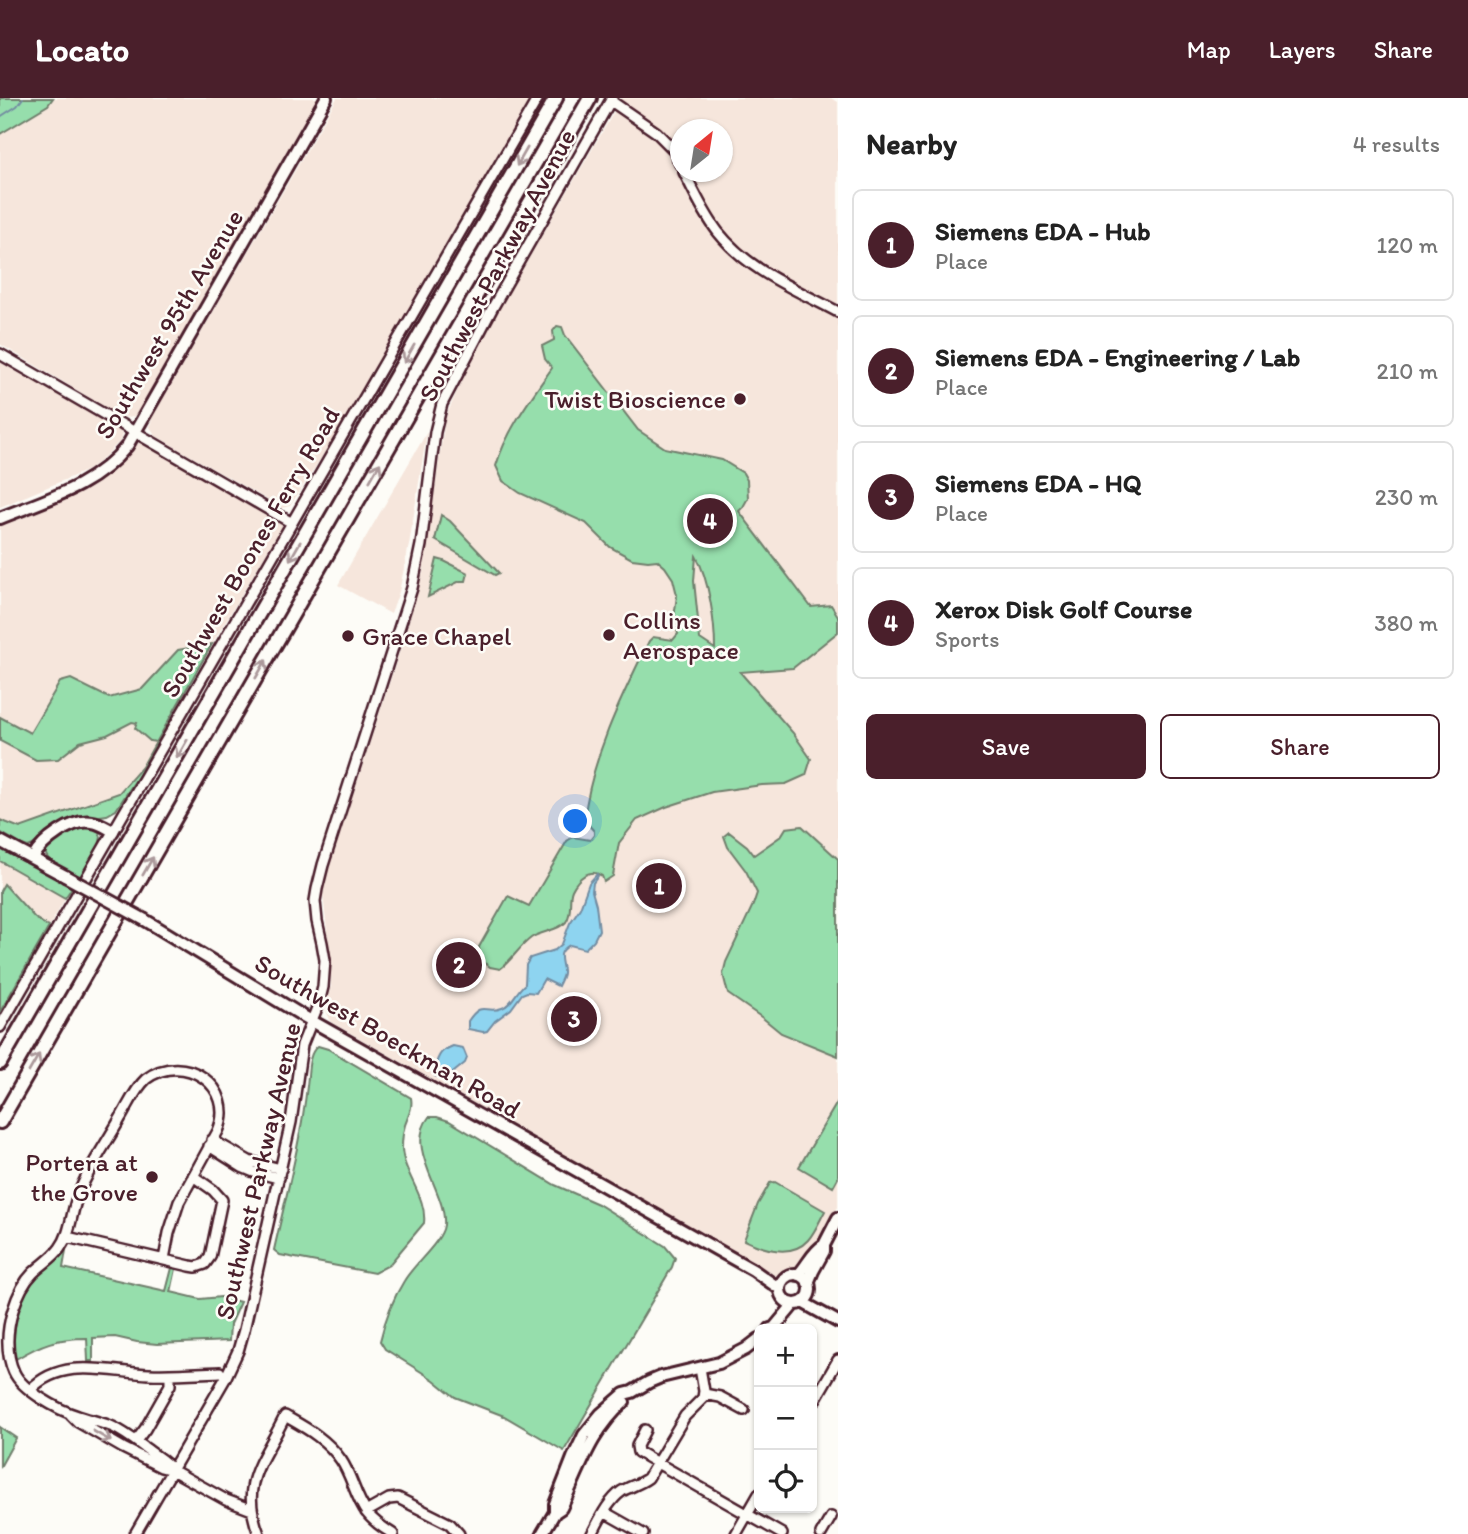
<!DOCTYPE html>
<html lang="en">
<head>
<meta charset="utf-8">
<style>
  body { margin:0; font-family:Itim,sans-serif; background:#f2f2f2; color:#222 }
  .controls { position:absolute; right:21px; bottom:21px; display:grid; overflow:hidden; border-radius:10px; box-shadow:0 2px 5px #0004 }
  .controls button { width:63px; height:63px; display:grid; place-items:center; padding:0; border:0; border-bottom:2px solid #e0e0e0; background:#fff; color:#222; font:35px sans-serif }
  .compass { position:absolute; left:670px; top:21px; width:63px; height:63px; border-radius:50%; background:#fff; box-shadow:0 2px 5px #0004; rotate:30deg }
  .you { position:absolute; left:576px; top:724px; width:24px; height:24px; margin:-18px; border:5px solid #fff; border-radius:50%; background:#1a73e8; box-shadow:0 0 0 10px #1a73e833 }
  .badge { display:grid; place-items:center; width:46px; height:46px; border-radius:50%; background:#4a1f2b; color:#fff; font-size:23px; font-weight:700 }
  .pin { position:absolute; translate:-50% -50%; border:4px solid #fff; box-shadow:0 2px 7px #0006 }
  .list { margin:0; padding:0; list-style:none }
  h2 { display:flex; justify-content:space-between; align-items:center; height:91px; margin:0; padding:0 28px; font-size:30px }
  h2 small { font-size:23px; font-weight:400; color:#767676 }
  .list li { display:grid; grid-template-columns:46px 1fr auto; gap:21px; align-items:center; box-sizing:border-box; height:112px; margin:0 14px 14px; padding:0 14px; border:2px solid #e0e0e0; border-radius:10px }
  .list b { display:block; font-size:26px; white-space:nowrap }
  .list p { margin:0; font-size:23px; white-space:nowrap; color:#767676 }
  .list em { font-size:23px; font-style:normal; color:#767676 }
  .actions { display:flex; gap:14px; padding:21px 28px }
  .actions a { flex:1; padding:16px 0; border:2px solid #4a1f2b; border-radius:10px; text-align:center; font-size:24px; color:#4a1f2b }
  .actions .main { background:#4a1f2b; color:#fff }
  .icon { flex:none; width:38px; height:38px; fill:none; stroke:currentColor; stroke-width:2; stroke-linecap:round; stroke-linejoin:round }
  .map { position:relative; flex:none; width:838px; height:1436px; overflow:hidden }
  header { display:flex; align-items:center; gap:42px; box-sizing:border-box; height:98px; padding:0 35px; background:#4a1f2b; color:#fff }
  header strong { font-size:33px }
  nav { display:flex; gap:38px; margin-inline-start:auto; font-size:24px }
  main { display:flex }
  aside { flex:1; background:#fff }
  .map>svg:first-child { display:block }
  .built { fill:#f6e6dc; fill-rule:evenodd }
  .green { fill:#96deac; stroke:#707e6c; stroke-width:2; fill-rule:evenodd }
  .water { fill:#8ed4f0; stroke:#738ca1; stroke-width:2 }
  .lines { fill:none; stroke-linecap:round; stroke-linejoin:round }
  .stream { stroke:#738ca1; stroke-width:2 }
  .minor-casing { stroke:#4a1f2b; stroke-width:14 }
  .major-casing { stroke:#4a1f2b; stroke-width:16 }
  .highway-casing { stroke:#4a1f2b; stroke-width:18 }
  .minor { stroke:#fdfcf7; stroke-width:9 }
  .major { stroke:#fdfcf7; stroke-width:10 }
  .highway { stroke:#fdfcf7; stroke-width:12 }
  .major-bridge-casing { stroke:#4a1f2b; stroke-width:16; stroke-linecap:butt }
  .major-bridge { stroke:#fdfcf7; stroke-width:10 }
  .oneway { stroke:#ac999b }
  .poi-dot { fill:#4a1f2b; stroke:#fdfcf7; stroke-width:2.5 }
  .labels { text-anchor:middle; stroke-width:5; stroke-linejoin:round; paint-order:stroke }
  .street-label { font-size:26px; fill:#4a1f2b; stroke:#fdfcf7 }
  .poi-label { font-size:26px; fill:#4a1f2b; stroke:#fdfcf7; text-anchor:end }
</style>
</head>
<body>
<header>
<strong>Locato</strong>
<nav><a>Map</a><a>Layers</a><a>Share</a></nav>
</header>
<main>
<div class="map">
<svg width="838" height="1436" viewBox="0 0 838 1436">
  <rect width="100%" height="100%" fill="#fdfcf7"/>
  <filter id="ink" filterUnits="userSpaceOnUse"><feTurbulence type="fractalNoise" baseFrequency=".0143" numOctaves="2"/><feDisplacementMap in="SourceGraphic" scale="14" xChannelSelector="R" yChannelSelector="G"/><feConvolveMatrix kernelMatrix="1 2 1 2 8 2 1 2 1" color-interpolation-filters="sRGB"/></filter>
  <g filter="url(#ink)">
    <path class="built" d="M0,0H318L139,316L129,320L117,316L0,246Z
      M337,0H530L359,302L290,408L282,410L156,338L150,329L152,320Z
      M622,0H831L838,4V1109L799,1177L791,1183L784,1182L331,924L325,910L331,888V871L323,796L327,776L405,537L423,474L445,321L458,291L494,220ZM680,32H722V74H680Z
      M0,264L116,329L122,336L120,343L101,362L88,372L0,409Z
      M427,334L409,447L399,494L391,516L338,487Z
      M143,344L282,423V429L212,546L178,552L142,592L109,600L71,581L30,635L0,619V427L93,388L114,370L137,346Z
      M132,624H137L157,643L142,669L119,695L19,730L0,722V644L36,662L58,661L80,644L107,637Z
      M0,763L65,800L49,829L35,820L4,787L0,793Z"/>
    <path class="green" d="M0,0H53L48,7L0,36Z
      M557,228L562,229L565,237L638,332L665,350L722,362L743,375L747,382L748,400L743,409L739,413L811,509L831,507L838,518V534L793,570L740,574L793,635L811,661L806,677L786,686L762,687L712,694L666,709L637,722L619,745L613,778L604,784L602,778C590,769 578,780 572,792C568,801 573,815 566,824C558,833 541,833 531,840C519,849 512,862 500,871L490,869L480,861L479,849L508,798L529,808L567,743L573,739L590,742L594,737V733L584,722C592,658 621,600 649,543L653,539L673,542L678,536L674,520L677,497L673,481L665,469L657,462L648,463L632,461L610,449L586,425L520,395L503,383L496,368C506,333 531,300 552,270L545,261L542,248L554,242L553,233ZM696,458C709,481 715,525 715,551L700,541L694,483Z
      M441,417L450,423L499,475L495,477L435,442Z
      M437,461L444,463L468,475L466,483H460L428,499Z
      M212,546L157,643H161L116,712L107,717L79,721L47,735L33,747L28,749L22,747L0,734V722L20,730L119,695L142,669L156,644L150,643L135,630L137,625L132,624L107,637L80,644L58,661L36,662L0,643V619L30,635L60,584L71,581L109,600L142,591L178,552Z
      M90,728L99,734L101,739L99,748L81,780C71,775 55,769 48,760C35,744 78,729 90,728Z
      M802,728L838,761V958L781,935L764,921L728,896L723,876L726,864L753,807L757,795L746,773L728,749L724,738L729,734L747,748L754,757L781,738L786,730Z
      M0,749L73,788L65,800L0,763Z
      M4,786L35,820L49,829L0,914V793Z
      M318,948L328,951L411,1000C413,1010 408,1018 405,1027C403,1034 402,1042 402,1050C403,1076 427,1098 424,1125L389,1167L374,1175L280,1157L274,1152C286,1098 301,1043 307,988C309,975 307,956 318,948Z
      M838,1003V1080L833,1089L799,1069Z
      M429,1019H437L449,1023L555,1087L598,1106L665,1148L675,1160L672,1169L564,1353L504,1318L455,1299L434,1282L385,1251L380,1243C385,1222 392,1202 404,1183C413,1167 442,1144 444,1127C447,1094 404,1051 429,1019Z
      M775,1084L825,1113C820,1122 815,1134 808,1142C791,1161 763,1151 744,1142L758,1106L770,1085Z
      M66,1152L63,1170L166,1193L172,1170L176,1171L171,1194L200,1201L221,1199L240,1204L230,1226L229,1243L157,1246L137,1244L115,1239L93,1240V1263H88L87,1240C57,1240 41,1246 16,1261C10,1233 18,1199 38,1178C47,1169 58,1163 66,1152Z
      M0,1329L16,1340L0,1369Z"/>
    <path class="water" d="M597,776L598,778L593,785L592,793L596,807L599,832L594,842L585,851L570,847C557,854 561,860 563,872C564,878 560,883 558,888L544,881L536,895L527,894L522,896L511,911L495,923L487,933L483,934L468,931V923C483,901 485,917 502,910C512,907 516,893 525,886L526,867L530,860L555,852L562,846L570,825L580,810L589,785Z
      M453,948L463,950L467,960L465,965L449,978L444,979L435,978C434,971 437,958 443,953C444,952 453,948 453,948Z"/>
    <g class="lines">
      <path class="stream" d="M0,19L17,8L23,0"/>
      <g class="minor-casing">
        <path id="minor" d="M611,3L656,34L674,52L680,66
          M684,74C694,94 704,116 718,134C749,173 795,191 838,214
          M0,256L292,425
          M0,929L538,0
          M212,1042L249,1063L281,1071
          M209,1048L242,1069L254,1074L279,1080
          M67,1139L190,1168L196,1169L205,1166L210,1159L222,1102L213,1092L193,1078
          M164,1161L169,1135L179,1104L218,1033C237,989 184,952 146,981C135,991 128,1008 120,1021C106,1046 87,1072 77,1100C71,1116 71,1135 60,1150C53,1160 42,1166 33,1175C24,1184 17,1199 13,1212C7,1231 5,1255 14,1274C22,1292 58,1312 78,1318C89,1322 102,1324 113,1329C126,1335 137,1344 148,1352C157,1359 166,1363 172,1372
          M30,1292C62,1258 109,1274 149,1276C173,1277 197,1275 220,1274
          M704,1296L720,1299L744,1312
          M812,1307L838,1262
          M71,1317L78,1324L123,1350L161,1369L172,1372L226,1402L252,1412
          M645,1332L637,1348L638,1354L782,1436
          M136,1343L145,1331L170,1287V1276
          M366,1414L389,1401L398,1400L450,1426L459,1436
          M604,1414L643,1436
          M135,1436L225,1281L238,1253L244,1232L291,1024L302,947L319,905L323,889L325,862L322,845L317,823L315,803L317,791L323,767L412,490L421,447L435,334L442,306L493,209L612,0
          M259,1436C238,1383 264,1363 285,1318C306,1330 327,1341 341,1362C352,1378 355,1399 367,1415C374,1424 383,1430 393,1436
          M592,1436C600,1421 608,1403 622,1393C631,1388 640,1386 648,1380L685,1318L703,1300L704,1293L700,1270
          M736,1436L759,1396
          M821,1436L831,1419"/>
      </g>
      <g class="major-casing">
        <path id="major" d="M0,420C47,401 94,389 127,348L326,0
          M0,743L65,778
          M33,760C42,743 73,720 92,724C100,725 107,730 113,733
          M145,822L303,918L753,1172L780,1191
          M780 1191a15 15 0 1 1 30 0a15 15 0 1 1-30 0Z
          M798,1177C808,1167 812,1154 824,1147
          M808,1185L813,1173L824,1153V1147L838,1120
          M802,1204L838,1224
          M770,1231L774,1230L794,1206
          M555,1414V1406L573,1360L584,1337L601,1316L624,1296L632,1294L649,1284L661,1279L719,1265L746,1251L759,1241
          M542,1436L555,1414L561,1410C580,1371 590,1334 624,1304"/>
      </g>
      <g class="highway-casing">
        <path id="highway" d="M0,965L556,0
          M0,1024L590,0"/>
      </g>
      <use href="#minor" class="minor"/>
      <use href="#major" class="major"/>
      <use href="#highway" class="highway"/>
      <g class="major-bridge-casing">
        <path id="major-bridge" d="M65,778L145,822"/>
      </g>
      <use href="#major-bridge" class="major-bridge"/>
    </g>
    <defs><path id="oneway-shaft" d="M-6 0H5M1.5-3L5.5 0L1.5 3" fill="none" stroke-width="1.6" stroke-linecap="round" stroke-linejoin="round" transform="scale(1.75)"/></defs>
    <g class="oneway">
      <use href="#oneway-shaft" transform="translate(522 59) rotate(120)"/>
      <use href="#oneway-shaft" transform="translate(409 256) rotate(120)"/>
      <use href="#oneway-shaft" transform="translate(375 374) rotate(-60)"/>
      <use href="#oneway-shaft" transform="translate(295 453) rotate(120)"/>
      <use href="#oneway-shaft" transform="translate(261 571) rotate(-60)"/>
      <use href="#oneway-shaft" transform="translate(182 651) rotate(120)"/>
      <use href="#oneway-shaft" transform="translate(148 768) rotate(-60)"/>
      <use href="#oneway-shaft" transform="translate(34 965) rotate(-60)"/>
      <use href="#oneway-shaft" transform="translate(102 1338) rotate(30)"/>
    </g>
  </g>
  <g class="poi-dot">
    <circle cx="740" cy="301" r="7"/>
    <circle cx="609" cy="537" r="7"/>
    <circle cx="348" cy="538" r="7"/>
    <circle cx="152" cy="1079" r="7"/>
  </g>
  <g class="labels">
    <g class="street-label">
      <text transform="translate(497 167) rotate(-62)" y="9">Southwest Parkway Avenue</text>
      <text transform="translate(169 226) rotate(-59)" y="9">Southwest 95th Avenue</text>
      <text transform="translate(250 454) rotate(-60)" y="9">Southwest Boones Ferry Road</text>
      <text transform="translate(388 938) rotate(30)" y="9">Southwest Boeckman Road</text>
      <text transform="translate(258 1073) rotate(-77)" y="9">Southwest Parkway Avenue</text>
    </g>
    <g class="poi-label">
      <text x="726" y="310">Twist Bioscience</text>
      <text x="623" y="531" text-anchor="start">Collins<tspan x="623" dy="30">Aerospace</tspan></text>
      <text x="362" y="547" text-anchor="start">Grace Chapel</text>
      <text x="138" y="1073">Portera at<tspan x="138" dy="30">the Grove</tspan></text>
    </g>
  </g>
</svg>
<div class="controls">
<button>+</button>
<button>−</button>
<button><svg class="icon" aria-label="locate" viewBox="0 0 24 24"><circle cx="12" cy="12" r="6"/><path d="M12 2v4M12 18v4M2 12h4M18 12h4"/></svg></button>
</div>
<svg class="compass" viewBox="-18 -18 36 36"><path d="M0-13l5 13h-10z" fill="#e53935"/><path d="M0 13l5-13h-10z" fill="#767676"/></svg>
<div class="you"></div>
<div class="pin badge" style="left:659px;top:788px">1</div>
<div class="pin badge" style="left:459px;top:867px">2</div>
<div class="pin badge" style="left:574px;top:921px">3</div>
<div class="pin badge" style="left:710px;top:423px">4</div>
</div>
<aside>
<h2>Nearby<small>4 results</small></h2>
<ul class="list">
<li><span class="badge">1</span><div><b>Siemens EDA - Hub</b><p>Place</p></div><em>120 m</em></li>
<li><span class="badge">2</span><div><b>Siemens EDA - Engineering / Lab</b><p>Place</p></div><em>210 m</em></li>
<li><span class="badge">3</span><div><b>Siemens EDA - HQ</b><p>Place</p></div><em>230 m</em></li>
<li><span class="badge">4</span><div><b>Xerox Disk Golf Course</b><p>Sports</p></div><em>380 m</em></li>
</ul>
<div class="actions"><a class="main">Save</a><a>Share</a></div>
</aside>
</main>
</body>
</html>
